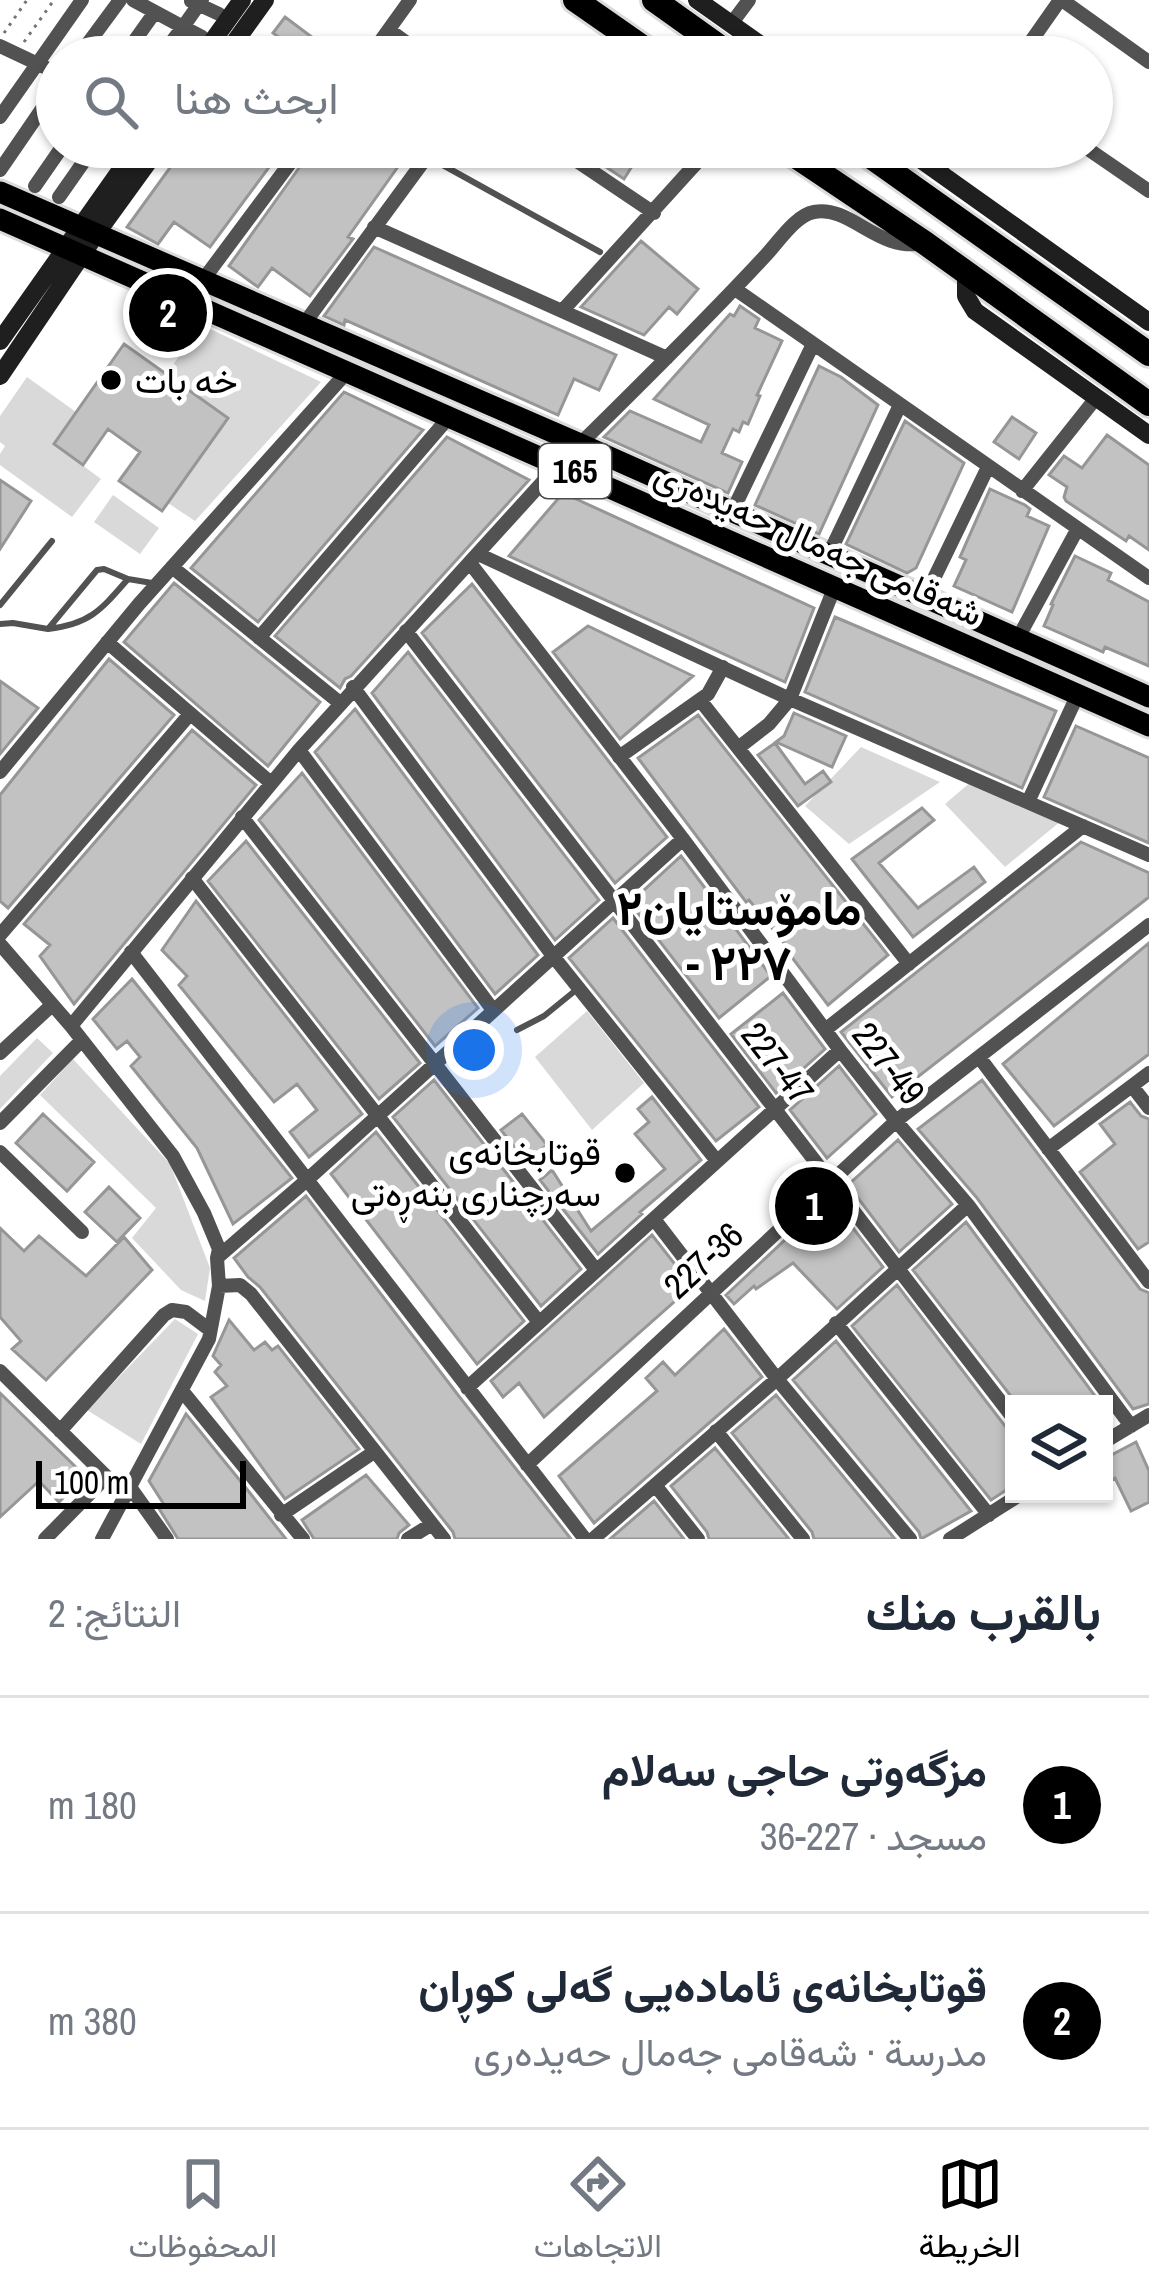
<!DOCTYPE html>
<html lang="ar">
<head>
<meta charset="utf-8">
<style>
  body { margin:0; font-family:"Archivo Narrow",Vazirmatn,sans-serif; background:#f6f6f7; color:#1f2937; direction:rtl }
  .controls { position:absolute; right:36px; bottom:36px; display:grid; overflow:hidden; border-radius:0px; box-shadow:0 3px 9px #0004 }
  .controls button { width:108px; height:108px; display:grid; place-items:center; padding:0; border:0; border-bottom:3px solid #e0e1e3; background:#fff; color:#1f2937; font:60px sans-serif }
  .scale { position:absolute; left:36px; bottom:30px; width:210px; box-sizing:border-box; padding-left:12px; border:6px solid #000; border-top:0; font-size:33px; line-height:42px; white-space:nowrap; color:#000; -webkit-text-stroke:9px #fff; paint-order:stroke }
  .you { position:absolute; left:474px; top:1050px; width:42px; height:42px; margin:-30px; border:9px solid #fff; border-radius:50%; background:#1a73e8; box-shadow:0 0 0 18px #1a73e833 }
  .badge { display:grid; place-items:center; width:78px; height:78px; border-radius:50%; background:#000; color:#fff; font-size:39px; font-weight:700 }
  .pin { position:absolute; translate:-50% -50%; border:6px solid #fff; box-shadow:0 3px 12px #0006 }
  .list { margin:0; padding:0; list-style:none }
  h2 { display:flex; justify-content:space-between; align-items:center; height:156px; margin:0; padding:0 48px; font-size:51px }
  h2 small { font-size:39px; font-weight:400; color:#747a83 }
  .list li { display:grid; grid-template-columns:78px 1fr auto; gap:36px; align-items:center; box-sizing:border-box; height:216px; padding:0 48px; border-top:3px solid #e0e1e3 }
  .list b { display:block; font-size:45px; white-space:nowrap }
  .list p { margin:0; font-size:39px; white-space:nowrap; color:#747a83 }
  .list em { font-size:39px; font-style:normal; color:#747a83 }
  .icon { flex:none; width:66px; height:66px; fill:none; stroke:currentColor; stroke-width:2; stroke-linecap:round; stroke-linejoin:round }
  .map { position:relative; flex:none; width:1149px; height:1539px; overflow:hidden; direction:ltr }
  .search { position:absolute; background:#fff; box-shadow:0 3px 9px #0004; left:36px; right:36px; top:36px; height:132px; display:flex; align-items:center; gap:30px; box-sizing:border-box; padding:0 42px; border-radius:66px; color:#747a83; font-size:45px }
  .sheet { height:588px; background:#fff }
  nav { display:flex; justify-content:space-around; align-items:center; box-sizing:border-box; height:168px; border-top:3px solid #e0e1e3; background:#fff; font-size:33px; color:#747a83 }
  nav a { display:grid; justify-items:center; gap:6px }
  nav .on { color:#000 }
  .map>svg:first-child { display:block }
  .green { fill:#d9d9d9 }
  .building { fill:#c2c2c2; stroke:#969696; stroke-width:3 }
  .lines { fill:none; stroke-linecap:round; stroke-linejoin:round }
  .primary-casing { stroke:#dbdbdb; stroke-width:27 }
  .highway-casing { stroke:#dbdbdb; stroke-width:30 }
  .path { stroke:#747474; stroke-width:3; stroke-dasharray:3 6; stroke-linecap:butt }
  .lane { stroke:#525252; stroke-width:6 }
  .street { stroke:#525252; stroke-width:14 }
  .secondary { stroke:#1f1f1f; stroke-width:18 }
  .primary { stroke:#000; stroke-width:21 }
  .highway { stroke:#000; stroke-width:24 }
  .poi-dot { fill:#000; stroke:#fff; stroke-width:4.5 }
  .labels { text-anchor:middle; stroke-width:10; stroke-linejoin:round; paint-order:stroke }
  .shield { fill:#fff; stroke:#4c4c4c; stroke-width:3 }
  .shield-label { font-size:33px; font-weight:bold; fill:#000 }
  .poi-label { font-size:36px; fill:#000; stroke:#fff; text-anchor:start }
  .street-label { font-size:36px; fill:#000; stroke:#fff }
  .district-label { font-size:48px; font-weight:bold; fill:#000; stroke:#fff }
</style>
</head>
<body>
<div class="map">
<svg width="1149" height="1539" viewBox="0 0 1149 1539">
  <rect width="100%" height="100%" fill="#fff"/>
  <path class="green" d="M202,325L321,382L195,521L168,503L166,374Z
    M27,377L76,412L54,444L101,479L72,517L0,465V454L5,446L0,442V416Z
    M113,495L159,528L140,554L94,522Z
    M861,747L940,782L849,844L805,806Z
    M972,781L1061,821L1005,867L945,804Z
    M587,1011L644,1083L592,1130L535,1057Z
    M37,1038L53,1053L0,1109V1076Z
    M73,1059L170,1164L210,1268L205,1301L181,1290L132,1238L156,1208L40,1095Z
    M175,1319L198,1334L141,1444L87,1410Z"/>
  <path class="building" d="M285,17L317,41L339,57H305L273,33Z
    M185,147H284L210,247L174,222L158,244L127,227Z
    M314,147H412L348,237L353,239L310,296L272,268L258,287L229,266Z
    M597,147H633L641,152L624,179L591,157Z
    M641,241L698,289L677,314L669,307L644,335L581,307Z
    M374,247L616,355L599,390L574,379L558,415L345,320L344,325L324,316Z
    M740,306L759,319L755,328L782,341L757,395L760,396L748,424L743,422L739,432L733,429L722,453L742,462L728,493L604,437L630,411L701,442L709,425L654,399L730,314L734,316Z
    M124,344L228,418L162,511L119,481L140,452L108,429L83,465L54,444Z
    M819,366L841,377L878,405L819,534L755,505Z
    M344,392L423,430L258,622L191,568Z
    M1012,417L1036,433L1019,459L994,442Z
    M905,421L964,463L916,568L907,573L846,544Z
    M1107,435L1149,465V550L1129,536L1126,541L1066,501L1064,497L1067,487L1049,475L1064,456L1082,468Z
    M447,437L529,480L351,676L345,679L340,688L275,636Z
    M0,480L31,501L0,549Z
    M990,489L1025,505L1030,509L1027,516L1049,526L1012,612L954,586L966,560L960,557Z
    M563,493L814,608L785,682L509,556Z
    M1075,556L1111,573L1108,580L1149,602V666L1105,647L1103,652L1044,626L1053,605L1051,604Z
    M174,583L320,702L268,766L124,642Z
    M472,584L667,837L615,883L422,633Z
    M835,617L1056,711L1022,788L805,692Z
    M588,626L693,676L620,739L553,652Z
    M408,652L599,900L555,940L372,693Z
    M109,659L174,715L8,908L0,901V795Z
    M0,681L38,708L0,754Z
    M355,709L538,955L495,994L315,752Z
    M794,713L846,736L832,767L776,742L784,736Z
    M698,715L888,955L828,1005L787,951L789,949L749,900L746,902L638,758Z
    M1076,726L1149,758V843L1044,797Z
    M192,730L256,785L74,1004L40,956L50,945L24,924Z
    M775,743L805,784L823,771L831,782L798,806L758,755Z
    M302,773L478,1008L435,1046L259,820Z
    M922,808L934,820L879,863L918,908L974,867L985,882L913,937L852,859Z
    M246,841L420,1063L379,1099L208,881Z
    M1081,842L1149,873V897L892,1097L841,1032Z
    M681,856L771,976L719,1018L630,903Z
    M196,901L362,1114L309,1157L290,1132L317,1110L297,1084L274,1102L179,985L187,976L162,950Z
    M613,918L759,1107L716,1141L569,958Z
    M1149,943V1054L1054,1126L1003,1064Z
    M132,979L292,1178L233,1224L197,1148L131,1066L140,1057L127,1041L117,1049L93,1019Z
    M783,993L825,1049L776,1093L731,1034Z
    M839,1066L876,1114L827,1158L790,1110Z
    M434,1080L581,1269L541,1306L393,1117Z
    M982,1080L1140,1289L1149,1293V1404L1133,1409L977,1198L918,1129Z
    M652,1097L701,1160L640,1212L642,1214L598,1254L540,1180L552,1170L591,1231L665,1169L635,1134L649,1122L638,1109Z
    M1130,1102L1141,1116L1149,1119V1242L1138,1249L1080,1172L1115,1144L1100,1124Z
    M43,1114L94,1162L67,1191L16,1143Z
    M522,1114L547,1145L526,1162L501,1130Z
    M376,1132L524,1321L477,1364L331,1174Z
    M898,1140L952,1204L899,1252L848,1185Z
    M109,1187L140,1218L117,1242L85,1212Z
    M306,1196L458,1395L571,1539H455L453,1532L260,1287L248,1277L234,1258Z
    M830,1198L883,1267L837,1309L793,1263L756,1289L754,1286L734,1304L726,1295Z
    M966,1222L1101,1404H1017L913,1270Z
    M0,1228L24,1251L39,1236L86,1276L124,1237L152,1270L46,1380L12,1349L21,1341L0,1317Z
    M652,1235L692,1286L544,1417L519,1383L503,1397L491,1381Z
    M897,1285L1005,1426L1014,1430V1485L991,1500L852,1326Z
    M229,1320L254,1350L265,1342L272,1350L278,1346L359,1449L285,1499L211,1397L227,1386L215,1372L221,1365L213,1356Z
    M724,1329L762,1377L594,1523L559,1476L657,1391L646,1378L663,1362L675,1375Z
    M836,1341L971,1511L921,1539L919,1532L793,1380Z
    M0,1393L85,1476L59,1502L39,1481L0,1517Z
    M776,1395L895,1539H814L812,1532L732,1433Z
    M186,1414L246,1488L286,1539H178L158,1507L163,1503L149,1481Z
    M1136,1442L1149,1471V1502L1131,1511L1115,1478L1104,1484V1459Z
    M715,1448L789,1539H709L707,1532L671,1486Z
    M366,1475L409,1525L399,1533L397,1539H314L302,1520Z
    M654,1501L684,1539H610Z"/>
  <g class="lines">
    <g class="primary-casing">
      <path id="primary" d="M0,192L580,444L1149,697
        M0,219L1149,726"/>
    </g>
    <g class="highway-casing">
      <path id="highway" d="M575,0L657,57
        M654,0L734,57
        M782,147L925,243L1149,404
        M857,147L1149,354"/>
    </g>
    <path class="path" d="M4,33L27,0
      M24,42L54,0"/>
    <path class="lane" d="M430,158L600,252
      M0,605L52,541
      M0,624L13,623L48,629L97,570L104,569L128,579
      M48,629C90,624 101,610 128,579L152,583
      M517,1030L544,1016L576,990"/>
    <path class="street" d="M133,0L183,27L160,57
      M202,0L183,27L202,37
      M1062,0L1149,62
      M191,1L219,14
      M731,24L749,0
      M389,30L426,57
      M0,46L57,73
      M78,57L120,0
      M123,57L155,12
      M369,57L410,0
      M1020,57L1060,0
      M0,117L82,0
      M556,147L654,213
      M1085,147L1149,191
      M0,170L57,87
      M938,172L956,147
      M35,186L62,147
      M59,197L94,147
      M374,227L667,358
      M203,280L302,147
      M735,289L1149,578
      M563,310L711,147
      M304,324L434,147
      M580,444C643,382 707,319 767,254C779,241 796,215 814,212C852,205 877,253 925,243
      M1022,491L1096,398
      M732,512L813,344
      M478,554L790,699L1149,855
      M829,554L900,405
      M470,563L683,839L840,1050L896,1121L968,1205L1131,1426
      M172,567L340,703
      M925,597L988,467
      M406,631L1014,1419
      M259,638L450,416
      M1018,638L1077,530
      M107,642L271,783
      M353,687L553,956L717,1161
      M700,700L909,964
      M738,748L769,724L790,699L835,586
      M299,750L493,1010
      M619,757L708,694L723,667
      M0,772L139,604L347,372
      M1028,802L1078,694
      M242,817L596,1270
      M192,878L538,1321
      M0,935L190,714
      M0,944L71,1026L173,1156L204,1213L219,1249L217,1258L219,1286L209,1339L102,1539
      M131,952L585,1539
      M71,1026L299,750L559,464
      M825,1030L1083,826
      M0,1053L52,1005
      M979,1057L1149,1282
      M1132,1086L1149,1108
      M0,1123L81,1041
      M1048,1149L1149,1073
      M0,1152L82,1232
      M654,1219L777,1379L910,1539
      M218,1257L308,1179L683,839
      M219,1286L240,1285L251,1294L444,1539
      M836,1323L989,1515
      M0,1371L126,1496
      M467,1388L840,1050
      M183,1392L303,1539
      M60,1431L164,1315L172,1310L186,1312L210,1330
      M716,1431L803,1539
      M1104,1442L1149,1415
      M527,1465L896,1121L1149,925
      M655,1485L698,1539
      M130,1487L167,1539
      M281,1515L374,1452
      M45,1539L106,1477
      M408,1539L432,1524
      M593,1539L777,1379L968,1205
      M950,1539L1021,1494"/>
    <path class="secondary" d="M697,0L778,57
      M201,57L242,0
      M224,57L265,0
      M903,147L1149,322
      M966,273V296L975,311L1149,435
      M0,341L137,147
      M0,376L96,234L159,147"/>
    <use href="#primary" class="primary"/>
    <use href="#highway" class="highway"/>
  </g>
  <g class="poi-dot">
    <circle cx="111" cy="380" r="12"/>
    <circle cx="625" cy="1173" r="12"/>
  </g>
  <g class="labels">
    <rect class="shield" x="539" y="444" width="72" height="54" rx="9"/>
    <g class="shield-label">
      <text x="575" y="483">165</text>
    </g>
    <g class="poi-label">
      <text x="135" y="393">خه بات</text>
      <text x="601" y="1165" text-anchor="end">قوتابخانەی<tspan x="601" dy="41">سەرچناری بنەڕەتی</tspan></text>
    </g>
    <g class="street-label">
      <text transform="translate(819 543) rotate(24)" y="13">شەقامی جەمال حەیدەری</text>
      <text transform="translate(778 1063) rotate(52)" y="13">227-47</text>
      <text transform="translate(889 1063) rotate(52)" y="13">227-49</text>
      <text transform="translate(703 1260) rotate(-43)" y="13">227-36</text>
    </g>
    <g class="district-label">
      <text x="739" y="925">مامۆستایان٢<tspan x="739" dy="55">- ٢٢٧</tspan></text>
    </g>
  </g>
</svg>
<div class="controls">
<button><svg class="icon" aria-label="layers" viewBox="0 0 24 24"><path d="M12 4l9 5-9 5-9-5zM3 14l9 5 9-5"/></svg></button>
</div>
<div class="scale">100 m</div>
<div class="you"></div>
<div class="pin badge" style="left:814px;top:1206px">1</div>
<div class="pin badge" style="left:168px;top:313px">2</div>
<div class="search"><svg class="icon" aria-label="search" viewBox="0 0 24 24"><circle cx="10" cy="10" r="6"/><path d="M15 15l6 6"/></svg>ابحث هنا</div>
</div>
<section class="sheet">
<h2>بالقرب منك<small>النتائج: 2</small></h2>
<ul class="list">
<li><span class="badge">1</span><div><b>مزگەوتی حاجی سەلام</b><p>مسجد · 227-36</p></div><em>180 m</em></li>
<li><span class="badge">2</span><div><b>قوتابخانەی ئامادەیی گەلی کوڕان</b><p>مدرسة · شەقامی جەمال حەیدەری</p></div><em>380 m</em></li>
</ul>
</section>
<nav>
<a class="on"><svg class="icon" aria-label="map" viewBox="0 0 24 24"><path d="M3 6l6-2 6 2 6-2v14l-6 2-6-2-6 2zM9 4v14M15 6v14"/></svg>الخريطة</a>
<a><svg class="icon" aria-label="directions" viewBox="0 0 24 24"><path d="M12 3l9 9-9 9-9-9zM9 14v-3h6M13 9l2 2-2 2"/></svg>الاتجاهات</a>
<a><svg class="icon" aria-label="saved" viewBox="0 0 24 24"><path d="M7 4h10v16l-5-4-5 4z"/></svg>المحفوظات</a>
</nav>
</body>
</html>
